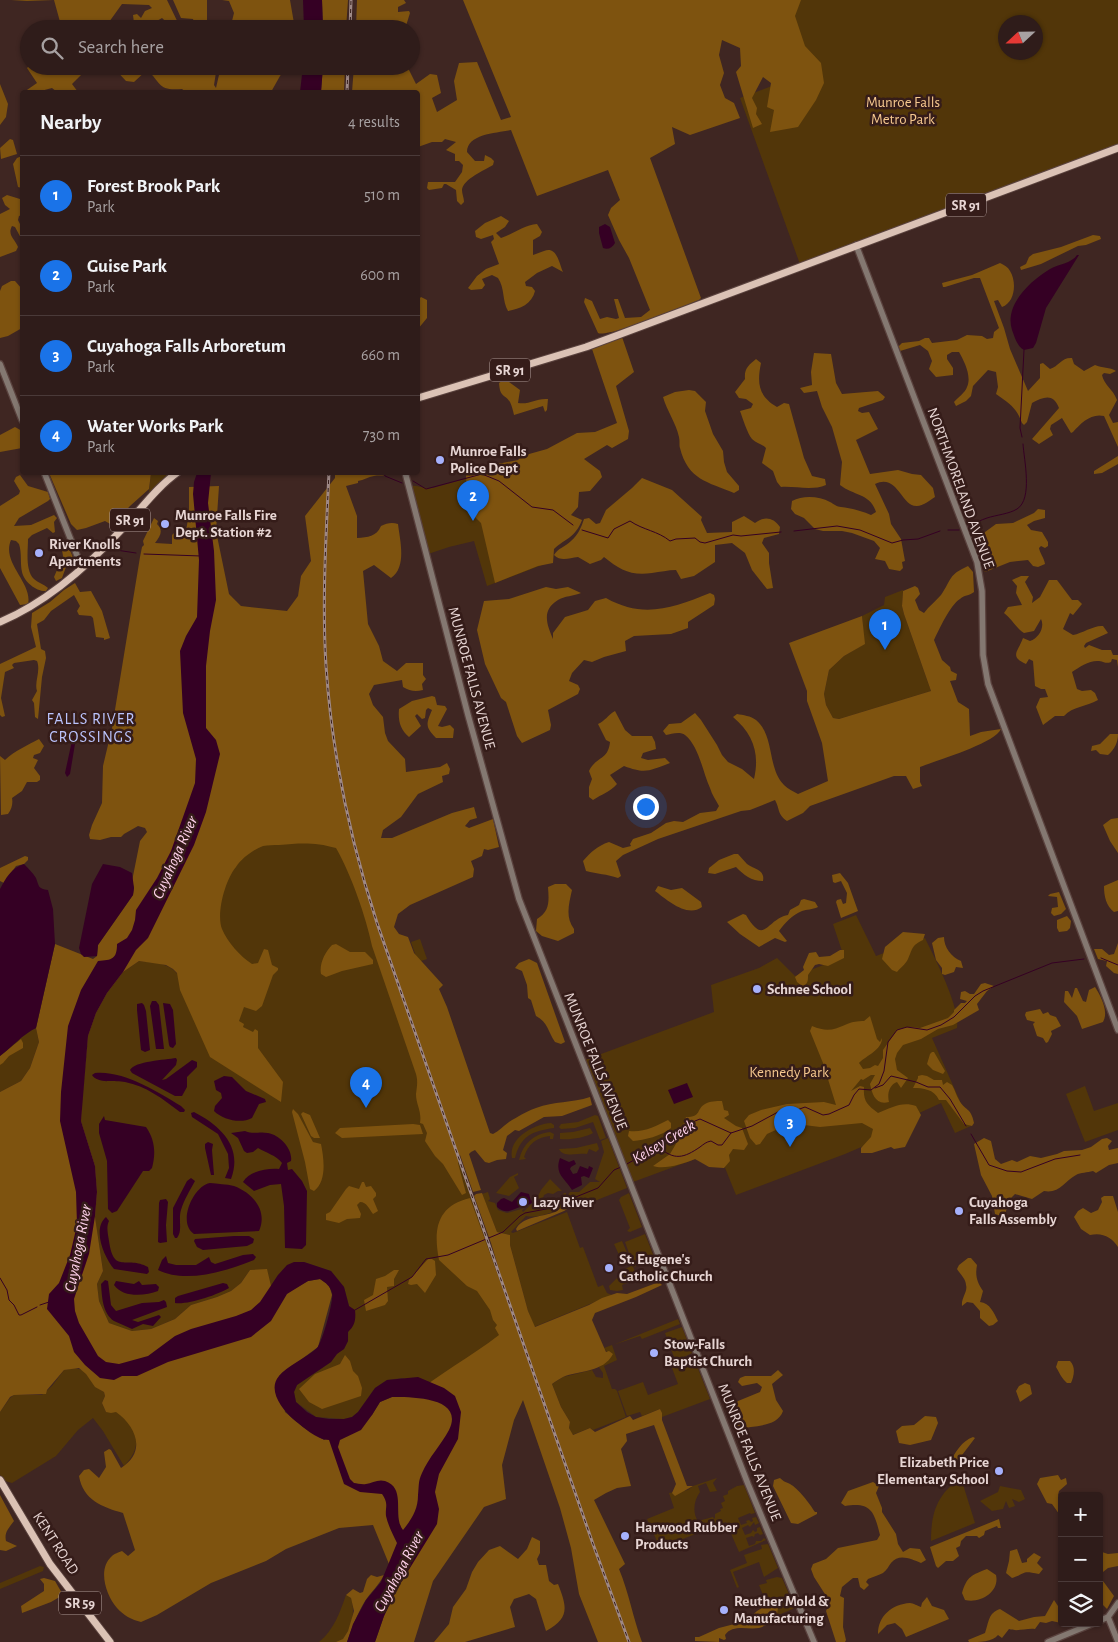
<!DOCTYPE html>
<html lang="en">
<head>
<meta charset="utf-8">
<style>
  body { margin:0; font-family:"Alegreya Sans",sans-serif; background:#3b2927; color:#f1f3f6 }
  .controls { position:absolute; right:15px; bottom:15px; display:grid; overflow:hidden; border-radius:5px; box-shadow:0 1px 4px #0004 }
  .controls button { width:45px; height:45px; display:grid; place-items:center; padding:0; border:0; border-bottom:1px solid #4a3a39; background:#2f1c1a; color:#f1f3f6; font:25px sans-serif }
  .compass { position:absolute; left:998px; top:15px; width:45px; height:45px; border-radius:50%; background:#2f1c1a; box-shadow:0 1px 4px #0004; rotate:248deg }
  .you { position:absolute; left:645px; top:806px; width:18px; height:18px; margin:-12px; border:4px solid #fff; border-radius:50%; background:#1a73e8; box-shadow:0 0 0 8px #1a73e833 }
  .badge { display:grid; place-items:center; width:32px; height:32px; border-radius:50%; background:#1a73e8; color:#fff; font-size:16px; font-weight:700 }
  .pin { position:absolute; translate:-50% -41px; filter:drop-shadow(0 1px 2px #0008) }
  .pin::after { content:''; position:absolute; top:26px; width:18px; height:15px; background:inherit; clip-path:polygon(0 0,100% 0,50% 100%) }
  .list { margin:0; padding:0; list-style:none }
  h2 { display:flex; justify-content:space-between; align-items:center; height:65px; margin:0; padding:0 20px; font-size:21px }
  h2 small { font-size:16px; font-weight:400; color:#a7a1a2 }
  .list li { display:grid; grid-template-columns:32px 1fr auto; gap:15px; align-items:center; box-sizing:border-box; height:80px; padding:0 20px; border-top:1px solid #4a3a39 }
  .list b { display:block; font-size:19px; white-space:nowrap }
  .list p { margin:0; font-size:16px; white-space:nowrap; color:#a7a1a2 }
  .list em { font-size:16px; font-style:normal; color:#a7a1a2 }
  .icon { flex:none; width:28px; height:28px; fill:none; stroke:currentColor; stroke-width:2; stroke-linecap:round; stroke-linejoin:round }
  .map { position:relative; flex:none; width:1118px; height:1642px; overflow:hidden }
  .search { position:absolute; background:#2f1c1a; box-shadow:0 1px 4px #0004; left:20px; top:20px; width:400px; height:55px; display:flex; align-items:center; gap:12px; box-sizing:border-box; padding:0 18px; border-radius:28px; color:#a7a1a2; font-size:19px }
  .panel { position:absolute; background:#2f1c1a; box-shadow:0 1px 4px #0004; left:20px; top:90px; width:400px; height:385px; border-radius:5px }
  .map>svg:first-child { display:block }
  .green { fill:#523609; fill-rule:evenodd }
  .forest { fill:#7e530f }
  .water { fill:#350024; fill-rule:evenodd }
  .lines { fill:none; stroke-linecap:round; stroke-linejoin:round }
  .stream { stroke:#350024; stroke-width:1 }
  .minor-casing { stroke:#5a423e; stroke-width:8 }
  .major-casing { stroke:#5a423e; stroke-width:9 }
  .minor { stroke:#847871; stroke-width:5.5 }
  .major { stroke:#dbc2b5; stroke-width:7 }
  .rail-casing { stroke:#9e8886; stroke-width:3 }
  .rail { stroke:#351c19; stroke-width:1; stroke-dasharray:4; stroke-linecap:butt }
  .poi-dot { fill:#a6b1fc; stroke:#351c19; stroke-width:2 }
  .labels { text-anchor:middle; stroke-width:5; stroke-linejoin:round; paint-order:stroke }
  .shield { fill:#351c19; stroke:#b29e9b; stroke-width:1 }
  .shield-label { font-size:14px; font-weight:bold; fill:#e7d5d3 }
  .park-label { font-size:15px; fill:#f6c88f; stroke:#351c19 }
  .poi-label { font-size:15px; font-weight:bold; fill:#e7d5d3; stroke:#351c19; text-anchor:start }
  .street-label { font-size:15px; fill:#e7d5d3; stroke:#351c19 }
  .neighbourhood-label { font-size:16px; letter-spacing:1px; fill:#bac3fc; stroke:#351c19 }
  .water-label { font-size:16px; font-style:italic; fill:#ffd2eb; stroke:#351c19 }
</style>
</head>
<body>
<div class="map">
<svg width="1118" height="1642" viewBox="0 0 1118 1642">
  <rect width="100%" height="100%" fill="#3f2622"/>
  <path class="green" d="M768,0H1118V148L801,267L740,98L798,76ZM1006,22H1036V52H1006Z
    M510,466L542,565L487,586L474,541L449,547L428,554L409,486C418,485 424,489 433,488Z
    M151,473H178L150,497L149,492Z
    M903,590L902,606L904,614L931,691L839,719L833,718L826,705L824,694L829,670L844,656L864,644L862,616L884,605L885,597Z
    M342,793L377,923L534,1374L458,1402L402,1378L387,1380L375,1388L358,1412L352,1417L344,1419L316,1417L296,1402L294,1392L297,1385L331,1362L337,1353L344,1349L348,1341L349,1306L344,1287L331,1271L304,1262L278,1275L271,1286L250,1270L241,1283L231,1291L217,1297L191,1305L175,1319L151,1329L132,1331L109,1323L99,1301L97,1284L103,1271L95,1217L97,1192L95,1166L81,1121L82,1100L88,1036L96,1013L107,993L123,972L139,961C155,963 169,962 179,976L196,876Z
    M856,915L876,956L925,938C935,959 960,1006 957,1028L932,1038L971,1126L955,1133L941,1103L906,1119L873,1142L845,1154L736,1195L719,1153L698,1158L633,1182L585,1060L714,1012L711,985L759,968L777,958L795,976L844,957L833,924Z
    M420,939L427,959L418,962L411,942Z
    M36,1028L39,1042L30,1068L21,1081L0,1092V1056C12,1047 23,1034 36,1028Z
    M1085,1086L1094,1111L1118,1103V1130L1085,1142L1066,1094Z
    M595,1115L598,1116L606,1138L600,1140L593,1122L575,1128L561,1129L559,1127L561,1124L578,1122Z
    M551,1123L554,1125V1128C533,1131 521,1135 515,1158H512C508,1138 534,1124 551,1123Z
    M590,1128L593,1133C584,1138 570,1140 560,1139V1133L573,1132Z
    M550,1132L554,1134L553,1139H550V1136C537,1137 528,1144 524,1157L526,1159L519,1160C523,1143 534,1134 550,1132Z
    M608,1138L627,1188L572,1210L570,1205C557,1210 540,1219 526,1216L511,1232L513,1233L567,1212L580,1248L583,1247L598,1287L603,1285L607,1293L612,1295L534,1327L528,1311L510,1245V1235L497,1232L482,1194L488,1192L490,1199L488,1201L495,1203L498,1210L507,1213L525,1208L522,1210L523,1212L536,1200L541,1190L550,1179L562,1191H558L553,1194L548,1193L544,1195L543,1198L545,1202C553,1205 560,1199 564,1193H566V1198L570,1192H579L590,1182H600L595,1179L604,1152L601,1141Z
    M597,1143L599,1149L596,1152L589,1149L587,1154C578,1153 563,1158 559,1149L576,1148Z
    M518,1173V1175L514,1177L519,1188L509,1196L496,1193L510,1177Z
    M629,1193L642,1227L630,1232L627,1231L630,1228L619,1200L621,1197Z
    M645,1234L656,1262L649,1266L644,1262L634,1267L625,1242Z
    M622,1241L637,1276L632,1281L622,1285L623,1290L617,1291L610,1290L609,1286L618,1277L626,1273L625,1269L631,1266L627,1257L621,1259L614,1244Z
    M678,1319L680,1324L642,1339L640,1336L613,1345Z
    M682,1327L692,1353L672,1363L671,1360L674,1359V1357L665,1333Z
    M612,1345L617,1360L604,1366L612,1389H615L617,1391L626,1417L593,1430L590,1428L572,1435L569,1428L570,1422L561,1407L552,1384L563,1377L592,1370L596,1377L603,1378V1373L599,1367L611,1357L604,1348Z
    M693,1356L710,1399L662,1417L660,1409L642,1416L640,1412L627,1416L618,1391L643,1382L648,1395L678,1384L672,1368L681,1361Z
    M74,1368L83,1370L98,1388L104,1392L105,1396L102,1403L106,1412L116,1411C138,1427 144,1446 124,1466L103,1431L93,1418L78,1430L56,1456L12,1483L5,1481L0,1475V1412L10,1398L14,1395H42L52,1386L64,1370Z
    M717,1478L713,1483L717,1491L710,1492L706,1483L698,1486L700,1492C694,1500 692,1512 698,1521L713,1517L714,1519L715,1518V1514L721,1511L720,1509L723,1508L721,1503L725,1501L723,1496L728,1494V1491L737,1486L744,1485L755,1513L751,1514L750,1513L738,1518L741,1525L747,1523L746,1521L749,1520L751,1522L753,1521L752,1518L756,1517L759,1523L755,1525L754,1522L750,1527L748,1525L742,1528L745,1535L751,1533L753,1530L755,1532L757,1531V1528L760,1527L763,1534L760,1535L758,1533L755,1534L754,1537L752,1536L746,1538L749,1546L755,1544L756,1541H761L764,1538L766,1540L739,1552L726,1522L660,1548L647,1519L674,1508L669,1493L688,1490L693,1486Z
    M961,1478L975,1523L931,1541C931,1513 937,1494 961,1478Z
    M1000,1486L1021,1490L1025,1499L1019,1502L1012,1499L1015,1506L1009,1508L1006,1501L1003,1509L992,1511L980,1501L998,1492Z
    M768,1544L778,1568L764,1577L759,1562L733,1572L739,1587L737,1588L730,1570L747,1563L744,1555L762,1549L761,1545Z
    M40,1566L44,1567L43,1571L0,1589V1583Z
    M777,1577L782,1578L795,1608L771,1618L772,1606L767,1605L759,1585L767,1583L766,1580Z
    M346,1595L351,1598C356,1613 351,1630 341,1642H319C334,1630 340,1612 346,1595Z"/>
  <path class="forest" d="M11,0H167L181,29H174L162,18C146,27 152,32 134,23L133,15L137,14L141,18L145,11L152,8L149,5L122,4L104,29H62L54,0L27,1Z
    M173,0H207V29H196L193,19L181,18Z
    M222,0H290L295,29H230L234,13L229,1Z
    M322,0H348L346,29H323Z
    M357,0H404L406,3L398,7V12L409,11L410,13L405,29H356Z
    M463,0H801L795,16L805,46L821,63L824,83L816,100L798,127L770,132L774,110L767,107L771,83L763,77L752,98L757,108L756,114L762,124L753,128L736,72L741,66L740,48L722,40L719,55L724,73L720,85L725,98L734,103L740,118L690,135L672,127L675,144L650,158L701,298L699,300C684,306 609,338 598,333L584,302L585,298L592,301L600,319L607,317L616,319L619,318L614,299H618L625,318L641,317L650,310L629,258L619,240L608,215L611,208L620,200L608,170L537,196L511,130C496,133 467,134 467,152L475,161H484L485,155L491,158L494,161L493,165C485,170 463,179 462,190C462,194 464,198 464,202L461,205L457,201L456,190L446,184H444L442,188L429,190L427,188L428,182H455L462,172L463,165L459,161H455V154L446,150L456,142L445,139L442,142H432L418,147V92H352L354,66H407L416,84L430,74L437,75L441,93L432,98L437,112L457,100L454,81L459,63L477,62L501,120L511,117Z
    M29,66H50L53,74L59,66H104V70L97,75L86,70L72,84L78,92H57L52,88L37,92H24L37,83L27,68Z
    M112,66H217L214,85L216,88L221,66H288L280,76L271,92H186L182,89C157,91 162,83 147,70L134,82L126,81Z
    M323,66H345L344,92H321Z
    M0,84L8,104L6,117L0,125Z
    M10,139L13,140L17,154L1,159L0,148Z
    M22,156V188L18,187L13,164L17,158Z
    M7,195L20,199L22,196V215L19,216L18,220L22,228V240L15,227L12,226C7,235 15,239 18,247L16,251L0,257V214L10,209L5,205L2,198Z
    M501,216L509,221L505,227L496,233L501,238C513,234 524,225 537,224L542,232L540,236L533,240V255C537,254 540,252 544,251C557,246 559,263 563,272L552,266L537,273L525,282L526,286L532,287L535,291C532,304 520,309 508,311C502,301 505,288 498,278L492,275L482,279L485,285L482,289L471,290L468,288L477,276L486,269L499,264L491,242L494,239L493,235L481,239L476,237L475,231L485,223Z
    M1093,235L1100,236L1101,239L1086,245L1078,246L1041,264L1021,270L1020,267L1026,264L1029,257L1033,254L1061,247Z
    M1000,263C1004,265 1008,267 1010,271C1017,282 1015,303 1002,307L998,300L994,301L1004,328L1010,349L1028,391L1040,378V364L1043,363L1050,369C1059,366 1062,357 1072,358L1074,364L1084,371L1095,365C1102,368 1110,367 1116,371L1110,374L1104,373L1102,375C1104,385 1113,389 1117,400L1109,415L1113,423L1118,422V447L1104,416C1091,413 1081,423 1073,432L1071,433L1062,418L1051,425L1050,429L1053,435L1039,444L1032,439L1059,408C1053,393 1044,397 1032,403L1027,422L1024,425L1022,423C1016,407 1010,404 996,394L998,387L996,372L988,370L973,386L971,396L966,401L956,406L954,402C958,397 965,393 967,387C972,376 964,361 959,352H952L947,355V359L953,368V375L936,377L929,369L932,361L928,351L920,345L900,351L898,347L902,343L919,341L925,338H929L932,343L957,340L967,335L982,336L987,339L993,338L994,332L999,328L980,278H974L945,287H943L942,283L972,275Z
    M11,281H15L22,289V328L8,336L0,338V291L2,286Z
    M421,297L427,300V318L418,329V300Z
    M621,334L634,372L616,386L629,431L628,439L612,448L607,445L584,459L600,471L602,477L590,491L579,492L578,507L571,515L582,520C575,538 566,538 554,549L553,563L538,566L495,583L481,523L472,514L467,494L466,475L487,468V463L497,464L518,460L522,456L547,449L577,433L595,432L617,423L591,346Z
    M814,353L831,354L836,383L842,394L878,391L885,397L883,400L859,408L858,411L862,413L869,412L878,429L856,440L870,474L898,470L912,474L921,475L933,488L935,497C930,500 923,506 917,506C901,507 898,473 875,484L889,514L891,524L901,539L905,561L902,562L903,568L900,571L889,569L885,561L875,559L880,548L874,541L852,533L842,531H823L815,529L804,518L795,514L791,509L792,501C803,495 819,496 830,502C834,504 837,507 841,507C851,508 862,511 871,515L876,512C870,493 854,496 840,485L842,462L832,427L822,407L817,391L804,393L800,388L812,385L811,372Z
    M756,359L761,363C757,383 758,396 777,407L784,403L789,404L804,458L812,476L825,479L826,485C812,491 796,486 781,487L777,482L773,471L762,463L766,448C762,444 756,443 752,439C747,433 743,419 740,411L751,408L753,404L746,399L739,398L735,392L745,379C744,368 749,365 756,359Z
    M505,379L520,390L518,403C530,405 535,398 548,399L547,410L545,412L543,406L514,415C513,411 512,406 510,402C505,394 500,398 499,383Z
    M689,390L695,391L706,402L705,411L713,434L723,451L724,462L727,472L739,486V490L734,493C708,482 688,480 680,448C679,445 680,441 679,437C676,423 667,411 663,397L675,392Z
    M15,427L22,431V448L0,452V435Z
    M1118,456V464L1102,473L1094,474V471Z
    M49,473H151L149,489L130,506L112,525L105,521L86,528L77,530L71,524Z
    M335,473H386L385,475C381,476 378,475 374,476C368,477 364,480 358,481V483L346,486L357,516V538C368,537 376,537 381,526C387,523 392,522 398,524C400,541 407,567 391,578L374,565L363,571L368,624L379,646L383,661L397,671L406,663H423V675L426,679L422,684L423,690C415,692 410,691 403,687L402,680L374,685L369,694L373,705L383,717L385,733L388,741L405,759L406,772L440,767L447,763L450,769L449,774L442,776L443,782L418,794L401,817L383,830L381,838H392L452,813L474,807L477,818L470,820L465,826L469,828L493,819L499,847L488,850L484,849L482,856L471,861L474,869L473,877L410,905L398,914L394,927L399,934L408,937L414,953L443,985L439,989L447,1007L490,1133L493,1134C499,1131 503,1126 509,1122C517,1117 527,1111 536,1108C554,1101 572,1103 590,1097L592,1105L562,1116L544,1117L519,1131L515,1130L507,1136L503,1150L507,1153L506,1159L497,1160L489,1163L485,1162L475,1150L471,1152L469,1154L481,1190L473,1192L460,1155H458V1163L466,1193L462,1195L443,1164L435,1156L425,1141L427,1133L423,1124L420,1123C422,1111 416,1105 416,1094C417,1086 418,1081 416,1074L372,946C366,917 351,874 336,848C315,842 300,843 279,845C274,845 268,845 263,846C253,850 242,858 236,867C225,880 216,914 222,929C228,943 240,956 252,964L258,963L264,949L268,950L272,965L278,968V970L273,975L262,1006L256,1011L244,1007L239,1021L244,1024L243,1027L253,1032L255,1029L258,1031V1048L283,1082L281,1102L210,1057L180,990L177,973L173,969L166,965L139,961L123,972L107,993L96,1013L88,1036L82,1100L81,1121L95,1166L97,1192L95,1217L103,1271L97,1284L99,1301L109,1323L132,1331L151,1329L175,1319L191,1305L217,1297L231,1291L241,1283L250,1270L267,1269L271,1286L287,1293L308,1281L320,1279L329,1285L332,1295L318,1347L279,1376L285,1412L303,1427L324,1440L372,1415L380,1402L392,1397H412C439,1373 471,1357 499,1335L495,1328L497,1325L493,1320L490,1310L477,1291L467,1286L439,1260C433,1229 437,1206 470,1198L515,1323L491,1243L474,1196L476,1194L482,1193L497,1232L510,1235V1245L528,1311L535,1327L589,1305L602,1298L617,1293L627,1294L659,1282L662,1285L636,1297L595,1313L592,1320L606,1352L609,1351L613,1354C603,1373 579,1370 563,1377C559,1379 555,1382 552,1384L561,1407L570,1422L569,1428L573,1435L590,1428L595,1432L630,1416L633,1420L660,1409L662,1413V1420L687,1486H693L675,1496L672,1493L676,1484L654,1425L626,1434L627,1441L621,1449L631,1486L617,1488L606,1493L594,1500L625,1564L619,1569C629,1593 633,1618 642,1642H598L579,1594L571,1548L560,1508L523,1400L514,1420L502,1465L506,1499L484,1507L433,1581L414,1642H375L384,1616L398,1586L373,1525L339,1528L286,1549L266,1561L211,1583L157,1615L141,1622C132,1620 123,1615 117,1608C106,1595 97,1569 112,1556C114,1554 119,1552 122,1551L128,1556L135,1550L123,1513C102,1507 83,1500 79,1476L84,1470L89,1469L99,1478L106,1467L104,1452L109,1449L111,1450L121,1468C147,1452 136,1426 116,1412L111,1413L106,1412L102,1403L105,1396L104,1392L95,1387L86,1374L79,1368L64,1370L47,1390L46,1394L14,1395L10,1397L0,1412V1092L21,1081L30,1068L39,1042L36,1028L55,944L93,959L97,956L98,945L133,895L134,888L132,881L140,841L147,832L145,828L138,826L124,834L121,837H111L100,840L90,839L89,835L92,825L102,803L103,766L112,728L140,557L142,547L144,545L143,541L154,518L158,521L157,524C164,531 160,536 155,543L172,544V535L175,532L186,531L189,513V487L219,486L216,531L229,594L241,606L287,611L298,596L301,576L311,561L305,516L335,478Z
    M20,475L28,486L48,492L50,499L48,501L19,518L14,526L31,525L54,515L57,518L54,522L55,532L53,533L47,528L32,535L28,539C28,551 25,570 34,579C38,583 44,584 48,588L46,591C37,592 24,582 22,572C20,563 22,553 19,544L16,541L11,540C1,563 33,583 28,604L20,605L0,568V506L19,494L20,491L14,481L16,477Z
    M642,478L672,490L702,517L701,520L707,533L732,532V522L744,516L755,523C764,516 773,517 780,527L779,534L764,538L762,543L769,553V563L773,588L767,589L752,570L745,553L732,543L715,545V562L694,576L681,579L676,570C668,570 660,572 652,573C631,576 620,570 604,557L601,560L590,564L578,557C569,558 561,562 554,555C558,548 565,547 571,541C578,535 581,528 584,519L589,518L596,524L600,523L606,510L632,488Z
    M1038,509L1045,510V518L1034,521L1027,525L1031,530L1042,532L1048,542V546L1045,548L1041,546L1039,548C1040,554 1044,557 1045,564L1038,567L1033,566L1028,560L1010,562L985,572L983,570L982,556L973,541L974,536L981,535L996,524L1013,523L1034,513Z
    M66,546C71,550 74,558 73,564L66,567L62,578L56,581L54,577L63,556L62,550Z
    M968,566L973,572L974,592C969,596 964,595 960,599C950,605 939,630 934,640L942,660L950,667L951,671L957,674L956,680L950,681L958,702L969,709L970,736L981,732L1001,729C994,744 937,760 920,767V782L922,786L913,789L906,776H894L810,806L803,813L787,821C777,814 780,809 775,800L750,810L741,811L658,839L623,855L616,861L621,876L618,878C607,874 597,874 586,871L583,861C591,852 597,846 609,842L623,848L631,846L630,844L633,839L651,833L666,823L674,821L683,822L700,813L716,811L719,806C716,800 712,795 710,788C703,773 699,746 685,735C680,731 671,734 666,735L663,731L669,724L681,723L695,713L701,720L717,745L722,755L728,762L742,769L754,779C760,753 753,734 733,717L737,714C743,715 751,716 756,720C775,736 767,768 784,785C788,789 793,791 798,794L828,781L822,743L807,701V691L789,643L862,616L865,644L844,656L829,670L824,694L826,705L833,718L839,719L931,691L904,614L902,606L903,591L915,586L918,588L920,594L915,600L919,610L924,613C929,606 936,601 941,595C952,579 948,575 968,566Z
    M1021,576H1029L1025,582L1033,597L1032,603L1040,597L1049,580H1057L1072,600H1078L1082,604L1073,615L1070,613L1063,629L1073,635C1083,633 1094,625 1103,626L1108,633L1086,643L1084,646L1085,648L1089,645L1102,650H1111L1113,655H1118V667L1117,660L1112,659L1111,662C1106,664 1105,662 1099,661C1090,660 1079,667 1072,672L1077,689L1082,691L1091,690L1095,693L1098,700C1086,707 1073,706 1064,716H1055L1043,725L1036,707L1040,698L1048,697L1045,689H1041L1035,686L1033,661L1029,659L1026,664C1009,656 1018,652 1023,638L1030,641C1039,638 1045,627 1041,619L1034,631L1024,633C1016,628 1012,619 1004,613L1008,607L1022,605L1016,593L1017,586L1012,580Z
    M75,583L80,592L91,591L102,611L110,638L104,640V638L96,637L93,618L91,616L79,615L77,611L80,606L74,595L51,611L44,620L37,624L41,649L45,651L46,658L42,677L38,719L35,717L34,703L32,700L37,691C34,682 41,671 37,661L34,660L14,663L12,665L14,668L5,672L1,698L5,716L2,717L0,715V664L36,647L31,627L32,613L50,602L64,590Z
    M546,587L556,589L568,587L581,593C574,596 564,596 558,600C541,610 547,625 553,639V633L565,617L588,610L595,601L606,598C643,619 673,608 710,593L714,595L715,599L714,605L688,622V628L671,634L634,636L625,641L626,651L604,657L592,662L584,660L572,673L569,681L578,685L580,689L578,694L548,710L551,725L550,730L522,743L517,736L506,702L501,698L485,664L477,630L484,601L509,599Z
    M432,696L435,697L437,705L445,706L447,709L438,726L442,727L450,725L454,729L453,738H436C425,727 426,724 432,710L428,708L426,710L425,718L422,719L417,714L415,716L421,726L409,737C400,729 398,721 399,709L412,701Z
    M615,711L625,730L632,736H652L655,742L656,749L643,753L641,758L648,760L665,758L670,763C649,771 645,774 624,766L610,775L617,784C610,792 602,794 593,800L589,797V787L592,779L589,771C596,756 608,761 610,742L606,740L598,724C605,721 608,715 615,711Z
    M1110,734H1118C1118,742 1115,749 1108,755L1100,754L1096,750L1091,751L1092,746L1100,744Z
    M39,739L44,746L40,753L34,755L33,758L38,760L34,768L40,776V780L37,782H27L22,791L12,798C13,803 12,809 8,814L1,815L0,756L5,760C14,751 28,745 39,739Z
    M1118,818V853L1110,841L1103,825L1111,819Z
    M734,854H738C741,857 744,861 747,864C755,870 765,869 763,881C751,881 744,875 736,867L715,874L708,873L709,868L719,860Z
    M25,856L28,857V860L24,864L16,866L4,883L0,881V868Z
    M840,873L848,883L858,911L841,918L836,902L837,900L841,899L843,904L846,903L847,893L841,881L835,883L833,882L832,875Z
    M1118,880V911L1114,912C1106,906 1104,896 1104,886Z
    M555,884H566L572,890C569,904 565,917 574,929V933L558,941L542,936L536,931L537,919C550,911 549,901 548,887Z
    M658,886L671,890L682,888L701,902L702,907C687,918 667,900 655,891Z
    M1059,892L1066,909L1061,914L1054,916L1051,913L1052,908L1058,907L1057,897L1048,896L1050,894Z
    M804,899L815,902L818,907C812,910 807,909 802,911C792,915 785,923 779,931L787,941L785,942L775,938L759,947L740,934L727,922L743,914L746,915C765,947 766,919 788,915L790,910L799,905L801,900Z
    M1067,916L1071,921L1070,928L1067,931L1059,932L1057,928V920Z
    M903,932L925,934L923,940C911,946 913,948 908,959C906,964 900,968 897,972L892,970L882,959L885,947Z
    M944,937C944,947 951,957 961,961L963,968L956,967L954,972L945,975L942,974V968L936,960L932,943L938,938Z
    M1118,943V974L1114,973L1106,966L1107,961L1098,959L1094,949H1102L1109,955L1114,954Z
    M336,944L350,952H365L373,960V964L342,971L326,977L321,974C319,964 325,952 332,945Z
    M840,950H844V958L828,966L819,964L815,965L808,975C808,981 808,983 803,987L797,982L795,977L804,970L803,967L809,953L816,952L819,957L830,956Z
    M529,959L537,963L565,1042L561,1044L555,1042C548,1032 548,1022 536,1016L531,1000L528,998L527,985L522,971L515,968L519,963Z
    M985,983L994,986L987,991L977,1004L979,1010L953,1025L938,1029L921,1039L903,1045L897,1053L895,1059L897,1070L908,1078L901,1088L897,1082C889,1085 887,1094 889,1102C876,1106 872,1094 870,1084L875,1075H871L863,1080L861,1079L851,1091L860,1086L864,1087C863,1101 867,1105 878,1113C891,1108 902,1101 916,1106L921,1115L905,1147L894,1149L891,1147L872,1153H861V1148L871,1137L873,1129L862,1123L820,1127L804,1125L802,1122L791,1123L767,1134L760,1144L756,1145L750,1138L744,1121L749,1115L761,1110L787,1104L824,1102L836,1105L823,1063L810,1031L812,1026C837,1037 842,1020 864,1021L870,1016L877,1039L880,1042L882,1038C882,1050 867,1055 859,1063L863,1069L870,1068L875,1065L878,1066L883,1058V1050L897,1030L907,1027L920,1028L948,1018L954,1012V1010L961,1003H965L967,1001L960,999L961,992L965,991L970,994H974L981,984Z
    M1095,987C1101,996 1109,1012 1103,1022L1082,1029L1077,1016L1064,1002L1065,991H1068L1072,998L1075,988H1077L1083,1001L1086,1002L1089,990Z
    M1040,1009L1043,1014L1048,1012L1050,1015L1056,1017L1061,1026L1051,1031L1052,1034L1048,1042L1046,1043L1043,1038L1037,1036L1033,1024L1035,1022L1027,1020L1025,1015L1026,1012Z
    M21,1039L23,1043V1048L9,1056L3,1063L0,1065V1056Z
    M932,1052H934L945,1071L943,1074L933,1070L927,1064L930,1054Z
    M922,1075L927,1076L934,1080H942L943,1085L947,1082L952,1085C955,1090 956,1095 959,1100C965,1111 971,1107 974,1123L972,1126L964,1124L946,1100H939C934,1089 923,1088 913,1088L918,1078V1076Z
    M722,1101L724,1110L728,1111L729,1115L724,1118L736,1126L742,1128L748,1144L744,1150L733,1149L729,1155L730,1161L724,1168L709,1167L695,1159C683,1164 664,1170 653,1166L670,1154L677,1142L686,1117C702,1117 696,1109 705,1104C710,1101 716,1101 722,1101Z
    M293,1109L298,1114L313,1142L321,1144C324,1159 327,1181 314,1191L310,1189L305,1162L292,1112Z
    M303,1112L310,1115L320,1138H314L311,1136L301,1114Z
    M668,1120L671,1123V1128C662,1136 644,1140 633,1141L628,1136L629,1131C643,1133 656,1126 668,1120Z
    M413,1124L420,1125L423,1134L342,1138L335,1133L340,1128Z
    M984,1138L991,1141L995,1159L1001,1164L1012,1160L1017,1162L1030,1156L1041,1158L1057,1154L1064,1151L1082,1150L1091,1147L1102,1139L1107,1138L1112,1141L1108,1146L1109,1150L1118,1148V1163L1109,1165L1096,1173L1093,1171C1087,1173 1081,1172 1076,1175C1065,1181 1059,1194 1044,1191L1032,1199L1015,1194L1010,1199L1004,1217L995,1214L992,1196L981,1175L974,1144Z
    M362,1182H364L366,1187L371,1186L376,1193V1196L373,1199L378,1211L373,1214C369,1209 367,1202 360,1202L357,1205L361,1214L360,1218L347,1219L339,1223L326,1220V1214L330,1212L346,1189L349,1186L359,1189Z
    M1104,1196H1113L1118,1212V1247C1112,1237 1102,1232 1090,1235L1081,1229L1074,1217L1078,1211L1083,1208L1091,1213L1098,1210L1102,1202L1101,1198Z
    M566,1205L569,1208L564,1211L517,1231L516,1229C522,1217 540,1217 552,1213C557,1211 561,1208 566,1205Z
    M968,1258H971L977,1265C975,1276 977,1282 983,1291L980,1302C990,1303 994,1313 998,1321L993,1325L989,1326L980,1318V1311L973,1303L967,1302L962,1306C961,1298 968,1292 966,1285C966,1279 960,1274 957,1269L959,1265Z
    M428,1259H432L435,1261L436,1275L425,1293L417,1284L411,1285L408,1284L409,1280Z
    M394,1270H399L394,1279V1286L387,1287L388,1301L385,1305L366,1311L364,1300L373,1295L376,1279L385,1276Z
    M345,1355L350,1361L353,1371L358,1376L362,1388L361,1396L322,1409L309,1402L299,1389L315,1374L340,1364Z
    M1058,1361H1070C1076,1367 1074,1376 1071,1383H1067C1062,1379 1059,1372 1056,1367Z
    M778,1370L783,1375L772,1384L776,1400L783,1411C777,1428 753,1425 739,1429L737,1425L740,1416L734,1406L738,1401L760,1392L762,1387L757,1383L742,1386L738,1382L740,1378L745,1376H771Z
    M1025,1383L1030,1385L1032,1394L1020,1402L1016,1391L1019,1386Z
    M925,1416L936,1417L938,1423L931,1440L910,1445L899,1443L896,1431L902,1426L914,1425Z
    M973,1437L975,1438L953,1467L950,1463C955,1452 962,1441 973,1437Z
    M1058,1475L1061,1480L1066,1478L1067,1484L1059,1491L1058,1495L1062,1500V1518L1052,1504L1047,1503L1037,1484L1040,1478Z
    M780,1478C784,1482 786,1482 790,1484C798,1488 810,1504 815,1512H817V1514L798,1524L791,1523L773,1486L774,1480Z
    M873,1482L879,1486L876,1493L882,1508V1512L896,1534L898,1544L903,1552L910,1548L920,1549L926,1560L921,1563C911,1559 899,1553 891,1563C888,1567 887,1570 883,1573C879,1575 873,1577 868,1579L866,1582L869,1585L864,1590L860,1587L858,1578H853L842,1587L840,1596L844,1598L843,1627L846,1640L845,1642H836L826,1611L830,1602L814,1577L811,1569L813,1564L826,1559L838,1548L877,1540L880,1535C874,1511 871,1502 845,1506L841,1503L848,1491Z
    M0,1495L14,1521C9,1528 4,1532 6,1541L17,1546L6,1551L0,1550Z
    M999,1519L1001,1528H998L997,1526L985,1531L984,1535L979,1538L977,1536H966L961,1541L960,1546L956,1548L959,1556L953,1561H946L938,1568L936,1566L930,1547Z
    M532,1537L540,1541V1553L537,1559L539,1565H546L549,1581L554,1585L558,1584C567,1607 570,1618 546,1631L536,1599L529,1594L514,1599L510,1607L515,1627L465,1642H434L449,1624L453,1607L466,1589L472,1572L478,1562L489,1550L500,1546L518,1559L527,1549Z
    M1017,1549L1022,1563L1027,1562V1559L1034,1553L1041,1557L1037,1563L1043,1569L1039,1574C1021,1570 1027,1573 1012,1578L1006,1573L1009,1561L1010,1551Z
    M1099,1551L1108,1554L1118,1553V1566L1108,1568L1103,1572V1581L1114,1596L1107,1609L1099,1601Z
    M987,1569L996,1575C1000,1592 980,1604 965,1600L962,1593C967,1576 972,1575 987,1569Z
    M371,1575L377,1577L384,1575C379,1585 371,1592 365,1601C357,1614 352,1628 347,1642H336L343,1639L348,1631L354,1611L351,1598L346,1595L353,1589L360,1593L363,1592L367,1579Z
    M44,1578L55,1581L63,1595L51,1602L22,1613L21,1606L44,1591V1584L40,1579Z
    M927,1597L932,1606L944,1610L949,1619L906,1637L902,1629L895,1623L887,1625L878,1634C878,1616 892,1604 910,1603C913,1603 918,1606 921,1607L922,1603Z
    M1054,1600L1062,1612L1061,1623L1052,1621L1046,1623L1040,1622L1035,1629C1026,1628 1018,1632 1009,1629L1002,1638L998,1635C993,1642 979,1642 969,1642L968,1640L985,1633C989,1622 988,1613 1000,1609L1019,1621L1034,1617L1045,1616Z
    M767,1605L778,1608L777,1614L772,1615L770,1623C767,1624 763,1627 759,1628C747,1630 733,1624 725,1635L726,1639L724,1640L719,1638V1642L695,1641V1637H699L719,1628L746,1621L757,1611Z"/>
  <path class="water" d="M303,0H322L323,29H304Z
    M303,66H323L321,92H300Z
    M605,224L610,227L615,243C612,248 608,250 603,248L599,233V227Z
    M1077,255H1079L1046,308L1036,343L1033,348L1024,350C1017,346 1015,338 1012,330C1004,305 1030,281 1050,269C1059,264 1072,263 1077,255Z
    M197,473H211L208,503L214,551L216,600L210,631L206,666V728L216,740L220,754L206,812L194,845L148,938L136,950L123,972L107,993L96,1013L88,1036L81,1121L95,1166L97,1192L95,1216L89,1254L74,1299L75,1311L79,1323L98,1356L106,1362L119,1364L148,1356L175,1336L191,1329L236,1316L251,1310L260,1302L278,1275L287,1265L294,1262H304L331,1271L344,1287L349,1306L355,1310C356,1319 355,1326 348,1332V1341L344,1349L337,1354L331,1362L297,1385L294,1392L296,1402L307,1412L316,1417L329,1419H344L352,1417L358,1412L375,1388L387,1380L418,1377L444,1388L455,1396L461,1412L458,1439L439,1474L435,1492L439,1509L437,1524L397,1589L384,1616L375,1642H347L353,1624L366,1600L381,1582L397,1543C393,1535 388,1525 386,1516C385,1507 389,1504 382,1494L360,1492L344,1484L329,1440C317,1440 302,1426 293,1419C282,1409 267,1390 279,1376C286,1367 307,1357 317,1348C322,1343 334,1301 332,1293C330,1286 326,1283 320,1279L308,1281L287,1294L271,1321L251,1337L168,1362L137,1376H122L114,1380L100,1378L85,1365L74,1352L69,1336L47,1309L49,1294L59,1283L70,1255L77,1225L76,1192L60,1121L61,1092L68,1026L81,990L98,961C112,960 117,959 117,944L127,938L132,930L135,920L136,910L157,878L171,851L195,783L196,759L183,713L180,651L186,636L197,617L199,560L193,494L194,482ZM392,1397C412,1397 465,1397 449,1430C441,1445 429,1457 422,1473C418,1481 419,1487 418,1495C418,1509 412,1519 403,1530C392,1516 407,1488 385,1481C378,1479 372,1483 366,1484C362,1485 357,1483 354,1483L350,1479L338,1447L340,1440L361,1430L372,1415L380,1402Z
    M73,736H76V738L70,774L67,777L65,773Z
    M24,864C28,868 33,873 36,878C39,886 38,889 48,890L53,909L55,944L36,1028C23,1034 12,1047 0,1056V889C6,878 11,868 24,864Z
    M103,864L120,867L132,873L134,888L133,895L98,945L97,956L84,957L81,954L79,948L92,884Z
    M152,1001H156L159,1005L164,1049H156L150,1006Z
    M142,1003L144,1005L146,1011L150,1050L145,1052L141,1050L137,1010V1004Z
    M163,1003L170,1004L173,1010L176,1044L173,1048L170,1047L169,1045Z
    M176,1058L177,1060L176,1065L162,1080L166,1079L192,1060L197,1062V1067L187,1077V1087L182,1096H175L132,1073L130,1070C135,1061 165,1060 176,1058Z
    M95,1073C123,1070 158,1092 181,1106L185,1110L184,1112H180C163,1099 146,1086 125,1082C116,1080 97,1084 92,1075Z
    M224,1076L232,1077L246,1091L265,1099L266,1102L259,1104L252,1118C241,1124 223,1120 214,1111L215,1106L222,1098L221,1093L216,1090L214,1081Z
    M687,1083L693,1097L674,1104L668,1090Z
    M194,1112C221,1126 243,1147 231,1179L225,1178L229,1168L228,1154L218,1134L192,1117L191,1113Z
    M104,1116L105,1120L146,1127C155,1140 156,1153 152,1168L149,1171H143L117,1211L112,1213L108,1209L107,1161L99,1133V1124Z
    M245,1131C255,1135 258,1131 268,1133C280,1135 293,1149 291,1161L287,1163L288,1170L292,1169L302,1181L307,1191L306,1245L302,1249L285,1248L284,1206L281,1184L270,1185L254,1191L243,1182C249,1171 267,1168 279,1169L282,1163C276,1155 266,1153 258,1148L253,1152L247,1153L244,1151L238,1138L231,1133Z
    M208,1142L213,1144L212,1150L214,1175H211L205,1148V1144Z
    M560,1158L569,1162L574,1160L576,1164L571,1167L570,1169L573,1174L577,1173L580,1166L588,1169L589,1166L593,1168L589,1178L584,1176L581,1177L582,1185L572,1190C565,1178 554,1174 560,1158Z
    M191,1178L195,1181C190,1190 184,1200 181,1210C178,1220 183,1230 177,1238H175L173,1234V1208L187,1181Z
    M210,1183C218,1184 226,1184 234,1186C253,1193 268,1211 259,1231L194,1234C177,1223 193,1186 210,1183Z
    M521,1192L529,1194L531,1201L535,1196L537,1197C532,1205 528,1205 520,1207C511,1210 506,1215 497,1207V1203L501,1199L504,1198L512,1202Z
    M166,1199L168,1202L166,1225L167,1242L160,1243L158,1242L159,1203L160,1200Z
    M106,1217L109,1221C106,1227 108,1234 109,1241C114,1275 126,1255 148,1267L149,1272L147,1274L114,1269C104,1257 92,1229 106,1217Z
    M234,1236H249L254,1239L253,1243L247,1246L203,1250L197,1247L194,1241L195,1239Z
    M253,1254L256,1257L254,1260C226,1271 186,1284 158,1270L162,1260L166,1256L168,1263L176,1265H196L209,1257L211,1262L215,1264L243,1255Z
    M105,1280L108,1281L111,1305L116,1311L142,1303L159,1302L164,1300L166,1302L167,1307L132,1320L138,1322L159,1315L161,1317L153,1326L143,1324L132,1329C126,1326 120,1324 114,1321C102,1313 102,1296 101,1284Z
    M116,1281L134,1284L139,1281L142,1285L156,1284L159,1287L158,1291C145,1296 123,1298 114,1285Z
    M223,1283L227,1284L229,1288C217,1295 188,1305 175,1303V1298L178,1296Z"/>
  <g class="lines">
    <path class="stream" d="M1022,437L1020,428L1024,350
      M348,472L354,474L361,472
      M383,472L385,476L402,483
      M413,481L426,489L482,474L499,481L532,507L553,510L573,525
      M969,526C975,523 981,520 987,518C996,515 1009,514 1017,509C1033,499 1024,460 1023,444
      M582,530L608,538L614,529L630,521C643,530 658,531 670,541L676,539L695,538L700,542L705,543L733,535L741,536L781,532
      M948,530H959
      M794,531L837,526L860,530L892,543L903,540L918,539L940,531
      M116,550L136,553
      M144,554L201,556
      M1101,958L1118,965
      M875,1088L883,1085L891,1076L916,1082L928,1087H940L950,1099L966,1126
      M971,1134L989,1165L1007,1171L1021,1172L1055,1159L1080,1155
      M659,1147C674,1161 684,1158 700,1147C704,1144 706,1142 711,1141L718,1145H722L731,1133
      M625,1165L663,1144L695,1121L700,1119L731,1133L752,1126L778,1112L797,1110L805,1107L823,1115L829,1114L849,1105L854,1095L859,1089L871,1090L879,1084L884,1071L888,1042L897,1030L907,1027L927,1030L941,1025L954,1017L975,996L983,991L1052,963L1084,959
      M0,1278L7,1290L9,1300L14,1305L19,1315H21L37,1307
      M40,1305L49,1302
      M355,1310L412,1277L426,1259L448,1255L503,1232L520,1216L525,1213L546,1209L598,1188L614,1170L621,1167"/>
    <g class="minor-casing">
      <path id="minor" d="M856,245L977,562L982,591L983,655L988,684L1118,1030
        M0,364L22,420
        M44,472L82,568
        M405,472L468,715L519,899L748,1484L814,1642
        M1108,1617L1118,1642
        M1099,1621L1108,1617L1118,1603
        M1048,1642L1094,1623"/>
    </g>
    <g class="major-casing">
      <path id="major" d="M418,398L586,347L1118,148
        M0,622C48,602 89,565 124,527C142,508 157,487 178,472
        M0,1480L50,1564L110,1642"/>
    </g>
    <use href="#minor" class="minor"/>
    <use href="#major" class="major"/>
    <g class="rail-casing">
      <path id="rail" d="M350,29L351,0
        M347,92L348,66
        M329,472C326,537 322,602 326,666C332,754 350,840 377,923L593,1544L629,1642"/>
    </g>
    <use href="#rail" class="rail"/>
  </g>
  <g class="poi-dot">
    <circle cx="440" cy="460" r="5"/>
    <circle cx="165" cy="524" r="5"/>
    <circle cx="39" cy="553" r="5"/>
    <circle cx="757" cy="989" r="5"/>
    <circle cx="523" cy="1202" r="5"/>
    <circle cx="959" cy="1211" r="5"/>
    <circle cx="609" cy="1268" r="5"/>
    <circle cx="654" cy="1353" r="5"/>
    <circle cx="999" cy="1471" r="5"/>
    <circle cx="625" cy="1536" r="5"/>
    <circle cx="724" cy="1610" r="5"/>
  </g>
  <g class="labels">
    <g class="shield">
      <rect x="946" y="193.5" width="40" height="23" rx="4"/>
      <rect x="490" y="358.5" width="40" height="23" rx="4"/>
      <rect x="110" y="508.5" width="40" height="23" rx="4"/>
      <rect x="59" y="1591.5" width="42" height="23" rx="4"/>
    </g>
    <g class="shield-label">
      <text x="966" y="210">SR 91</text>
      <text x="510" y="375">SR 91</text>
      <text x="130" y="525">SR 91</text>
      <text x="80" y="1608">SR 59</text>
    </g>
    <g class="park-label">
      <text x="903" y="107">Munroe Falls<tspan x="903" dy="17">Metro Park</tspan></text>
      <text x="789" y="1077">Kennedy Park</text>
    </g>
    <g class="poi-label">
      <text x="450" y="456">Munroe Falls<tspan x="450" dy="17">Police Dept</tspan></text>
      <text x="175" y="520">Munroe Falls Fire<tspan x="175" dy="17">Dept. Station #2</tspan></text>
      <text x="49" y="549">River Knolls<tspan x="49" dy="17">Apartments</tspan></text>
      <text x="767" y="994">Schnee School</text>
      <text x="533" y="1207">Lazy River</text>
      <text x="969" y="1207">Cuyahoga<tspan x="969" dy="17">Falls Assembly</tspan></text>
      <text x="619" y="1264">St. Eugene's<tspan x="619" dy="17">Catholic Church</tspan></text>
      <text x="664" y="1349">Stow-Falls<tspan x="664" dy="17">Baptist Church</tspan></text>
      <text x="989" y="1467" text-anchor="end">Elizabeth Price<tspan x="989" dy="17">Elementary School</tspan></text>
      <text x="635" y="1532">Harwood Rubber<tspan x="635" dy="17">Products</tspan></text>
      <text x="734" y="1606">Reuther Mold &amp;<tspan x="734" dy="17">Manufacturing</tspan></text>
    </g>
    <g class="street-label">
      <text transform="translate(961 488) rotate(70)" y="5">NORTHMORELAND AVENUE</text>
      <text transform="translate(472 678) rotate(75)" y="5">MUNROE FALLS AVENUE</text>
      <text transform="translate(596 1061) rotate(68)" y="5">MUNROE FALLS AVENUE</text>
      <text transform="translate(750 1452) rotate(68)" y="5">MUNROE FALLS AVENUE</text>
      <text transform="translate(56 1543) rotate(57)" y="5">KENT ROAD</text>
    </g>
    <g class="neighbourhood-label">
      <text x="91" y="724">FALLS RIVER<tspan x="91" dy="18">CROSSINGS</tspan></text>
    </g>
    <g class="water-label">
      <text transform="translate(174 857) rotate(-66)" y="6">Cuyahoga River</text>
      <text transform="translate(663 1141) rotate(-31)" y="6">Kelsey Creek</text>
      <text transform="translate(77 1248) rotate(-79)" y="6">Cuyahoga River</text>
      <text transform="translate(398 1571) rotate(-62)" y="6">Cuyahoga River</text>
    </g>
  </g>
</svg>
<div class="controls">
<button>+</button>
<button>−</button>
<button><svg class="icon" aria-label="layers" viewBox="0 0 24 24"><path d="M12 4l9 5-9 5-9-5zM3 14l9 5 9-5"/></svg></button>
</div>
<svg class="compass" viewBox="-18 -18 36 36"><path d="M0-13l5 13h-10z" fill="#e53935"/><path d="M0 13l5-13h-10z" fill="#a7a1a2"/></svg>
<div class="you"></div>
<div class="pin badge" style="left:885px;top:650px">1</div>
<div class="pin badge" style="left:473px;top:521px">2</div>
<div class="pin badge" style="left:790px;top:1147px">3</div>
<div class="pin badge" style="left:366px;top:1108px">4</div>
<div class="search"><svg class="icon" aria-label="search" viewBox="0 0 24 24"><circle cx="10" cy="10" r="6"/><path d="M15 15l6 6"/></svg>Search here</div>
<section class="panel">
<h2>Nearby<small>4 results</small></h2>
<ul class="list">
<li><span class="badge">1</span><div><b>Forest Brook Park</b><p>Park</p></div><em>510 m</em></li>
<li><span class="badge">2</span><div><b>Guise Park</b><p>Park</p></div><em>600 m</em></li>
<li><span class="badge">3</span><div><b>Cuyahoga Falls Arboretum</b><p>Park</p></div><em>660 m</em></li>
<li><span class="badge">4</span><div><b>Water Works Park</b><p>Park</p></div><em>730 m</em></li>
</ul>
</section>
</div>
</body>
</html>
